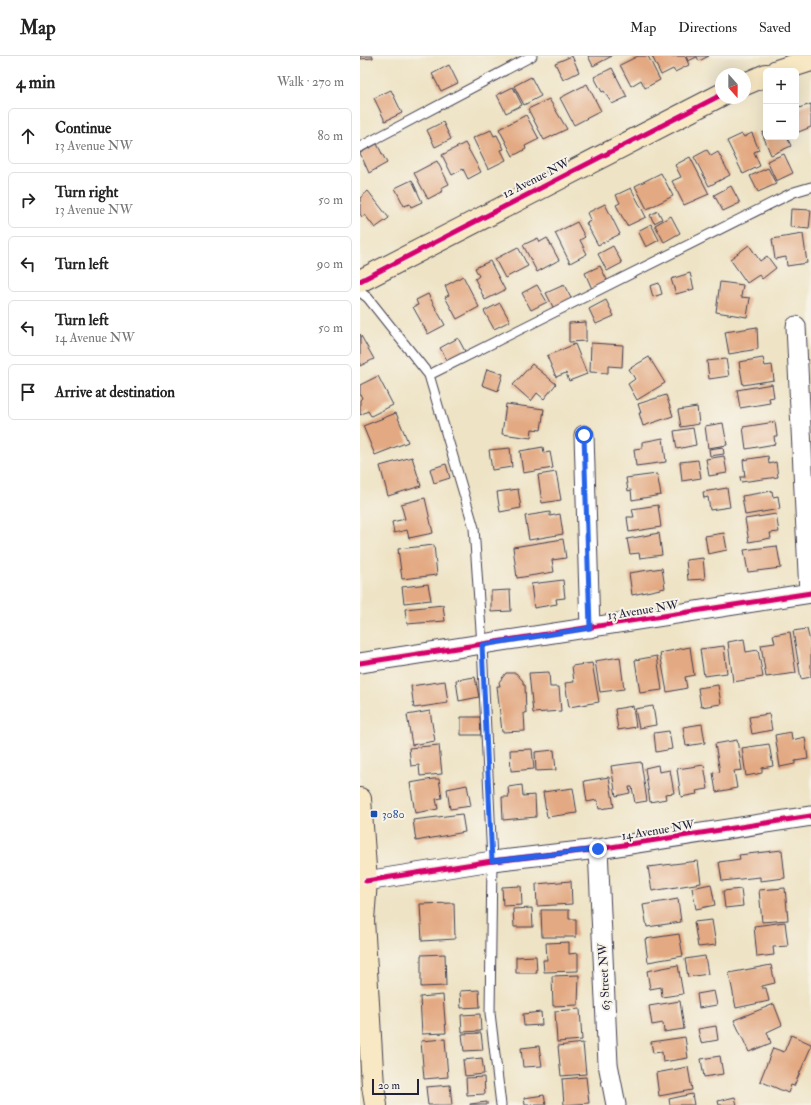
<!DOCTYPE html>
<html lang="en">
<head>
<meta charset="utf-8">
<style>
  body { margin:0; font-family:"IM FELL Double Pica",serif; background:#f6f6f6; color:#222 }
  .controls { position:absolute; right:12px; top:12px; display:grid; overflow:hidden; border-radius:6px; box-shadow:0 4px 16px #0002 }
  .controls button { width:36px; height:36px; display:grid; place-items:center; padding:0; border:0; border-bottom:1px solid #e0e0e0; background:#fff; color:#222; font:20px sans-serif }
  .compass { position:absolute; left:355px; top:12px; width:36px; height:36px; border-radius:50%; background:#fff; box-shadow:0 4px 16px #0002; rotate:159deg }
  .scale { position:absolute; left:12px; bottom:10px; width:47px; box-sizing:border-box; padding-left:4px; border:2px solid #22223b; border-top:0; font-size:11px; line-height:14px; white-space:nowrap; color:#22223b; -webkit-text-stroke:3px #f7f3e8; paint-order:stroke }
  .stop { position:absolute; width:12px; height:12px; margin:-9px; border:3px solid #2563eb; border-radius:50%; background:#fff }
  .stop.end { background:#2563eb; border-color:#fff; box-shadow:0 1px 4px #0008 }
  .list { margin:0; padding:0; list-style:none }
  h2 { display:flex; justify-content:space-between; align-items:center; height:52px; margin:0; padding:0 16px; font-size:17px }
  h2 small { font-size:13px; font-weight:400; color:#767676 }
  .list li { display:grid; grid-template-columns:26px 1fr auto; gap:12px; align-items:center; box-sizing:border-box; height:56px; margin:0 8px 8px; padding:0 8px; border:1px solid #e0e0e0; border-radius:6px }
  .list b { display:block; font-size:15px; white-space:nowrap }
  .list p { margin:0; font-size:13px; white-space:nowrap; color:#767676 }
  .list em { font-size:13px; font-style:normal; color:#767676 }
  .icon { flex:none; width:22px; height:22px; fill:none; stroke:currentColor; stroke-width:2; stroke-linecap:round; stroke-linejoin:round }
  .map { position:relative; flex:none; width:451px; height:1049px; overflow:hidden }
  header { display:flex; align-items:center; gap:24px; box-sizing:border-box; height:56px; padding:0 20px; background:#fff; border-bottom:1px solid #e0e0e0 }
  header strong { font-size:19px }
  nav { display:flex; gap:22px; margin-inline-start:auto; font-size:14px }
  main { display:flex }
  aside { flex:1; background:#fff }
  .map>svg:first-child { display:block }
  .building { fill:#e3a982 }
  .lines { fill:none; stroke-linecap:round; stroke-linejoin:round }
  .lane-casing { stroke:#413f50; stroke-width:11 }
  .street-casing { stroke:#413f50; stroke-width:21 }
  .secondary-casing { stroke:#413f50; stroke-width:24 }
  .lane { stroke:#fff; stroke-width:9 }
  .street { stroke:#fff; stroke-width:19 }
  .secondary { stroke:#f8e8c3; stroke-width:22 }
  .cycleway-casing { stroke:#f7f3e8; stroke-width:8 }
  .cycleway { stroke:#d6006c; stroke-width:5 }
  .route { stroke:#2563eb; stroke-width:5 }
  .transit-dot { fill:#1a4fb4; stroke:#f7f3e8; stroke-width:1.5 }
  .labels { text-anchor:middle; stroke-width:4; stroke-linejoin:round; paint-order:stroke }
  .street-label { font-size:12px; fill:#22223b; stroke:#f7f3e8 }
  .transit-label { font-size:12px; fill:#164399; stroke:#f7f3e8; text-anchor:start }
</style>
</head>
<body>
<header>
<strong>Map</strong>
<nav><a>Map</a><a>Directions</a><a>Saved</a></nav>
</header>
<main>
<aside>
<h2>4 min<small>Walk · 270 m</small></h2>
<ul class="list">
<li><svg class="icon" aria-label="ahead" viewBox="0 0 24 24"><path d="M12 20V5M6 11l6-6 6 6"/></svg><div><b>Continue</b><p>13 Avenue NW</p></div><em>80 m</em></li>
<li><svg class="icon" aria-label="right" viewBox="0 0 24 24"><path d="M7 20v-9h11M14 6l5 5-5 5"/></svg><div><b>Turn right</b><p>13 Avenue NW</p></div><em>50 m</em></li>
<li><svg class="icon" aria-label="left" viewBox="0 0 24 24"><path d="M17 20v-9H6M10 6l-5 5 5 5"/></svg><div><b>Turn left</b></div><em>90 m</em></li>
<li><svg class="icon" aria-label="left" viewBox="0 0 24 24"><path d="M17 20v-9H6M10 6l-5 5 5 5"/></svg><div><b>Turn left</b><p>14 Avenue NW</p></div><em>50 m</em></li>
<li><svg class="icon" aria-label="arrive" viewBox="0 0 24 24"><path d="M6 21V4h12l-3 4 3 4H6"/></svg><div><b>Arrive at destination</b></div></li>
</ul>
</aside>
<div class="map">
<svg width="451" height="1049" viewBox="0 0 451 1049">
  <rect width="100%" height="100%" fill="#f7f3e8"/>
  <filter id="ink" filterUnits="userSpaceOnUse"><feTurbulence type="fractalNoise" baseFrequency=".025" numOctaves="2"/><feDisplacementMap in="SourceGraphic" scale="8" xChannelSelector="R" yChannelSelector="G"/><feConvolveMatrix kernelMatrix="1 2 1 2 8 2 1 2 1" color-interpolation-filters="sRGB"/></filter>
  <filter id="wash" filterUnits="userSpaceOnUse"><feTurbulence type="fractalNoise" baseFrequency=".012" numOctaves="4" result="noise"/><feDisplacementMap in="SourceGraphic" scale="16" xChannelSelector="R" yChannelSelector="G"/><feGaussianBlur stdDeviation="0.9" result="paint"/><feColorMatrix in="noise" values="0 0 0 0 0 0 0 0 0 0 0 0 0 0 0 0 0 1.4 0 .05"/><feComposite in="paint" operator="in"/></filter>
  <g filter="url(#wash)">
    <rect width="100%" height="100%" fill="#eee3c5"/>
    <g id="blocks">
      <path class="building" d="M0,0H13V2L0,3Z
        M212,0L219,16L203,24L195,7Z
        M228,0H252L233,10Z
        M278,0H288L300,24L285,32L281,24L271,30L260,9Z
        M292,0H325L329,9L315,16L313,13L301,19Z
        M326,0H349L339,5L337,1L328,5Z
        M89,9L98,27L81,35L72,18Z
        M252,12L267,41L252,48L244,35L242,36L234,21Z
        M171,21L181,40L164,49L154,30Z
        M227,28L241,55L214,69L200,42Z
        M153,31L162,49L146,57L137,39Z
        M31,34L42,57L25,65L14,42Z
        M189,43L207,73L184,84L168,53Z
        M451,48V71L436,77V53Z
        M166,59L179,83L165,90L166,93L153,100L139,73Z
        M83,66L91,83L75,91L67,74Z
        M131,74L134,80L137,79L144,93L141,94L146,104L128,113L113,82Z
        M406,75V81H427L431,90L411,99L402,77Z
        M392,77L399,94L394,96L400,110L383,118L367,85L382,78L384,81Z
        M105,87L121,116L108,123L103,113L92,119L82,99Z
        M17,88L27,107L9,117L0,97Z
        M347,94L351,100L358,96L370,119L349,130L334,101Z
        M424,98L433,117L416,125L407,105Z
        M330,101L349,138L324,149L312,125L321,121L315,109Z
        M77,105L89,128L81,132L83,135L68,143L54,117Z
        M408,112L416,128L398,136L390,120Z
        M301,117L313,140L287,153L275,130Z
        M52,124L62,146L51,151L50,148L44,150L35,132Z
        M371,130L380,147L363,155L354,139Z
        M271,132L286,161L267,170L256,149L260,147L256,139Z
        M8,135L29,162L15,172L5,159L2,161L0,158V142Z
        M245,148L260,178L238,189L226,167L231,165L227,157Z
        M431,153L451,154L449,173L430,171Z
        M298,155L302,163L294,167L290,159Z
        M311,160L320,177L304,186L295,169Z
        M217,166L225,181L220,184L227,198L210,207L195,177Z
        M291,168L299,184L286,191L278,175Z
        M443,178L447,207L427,210L426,201L415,203L412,183Z
        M178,182L180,186L187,182L199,204L177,216L163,189Z
        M389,189L400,205L407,200L416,212L402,223L399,219L387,227L370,203Z
        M253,190L262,207L247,215L238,198Z
        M158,191L168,210L145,222L135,203Z
        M130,205L145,234L125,244L115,223L119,220L115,212Z
        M240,210L248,226L232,233L225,217Z
        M330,217L334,233L316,238L311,223Z
        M103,220L119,251L97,263L85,241L89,239L85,230Z
        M360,226L383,229L381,241L390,242L387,261L356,256Z
        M299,227L302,238L293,241L290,230Z
        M177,229L187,246L171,254L162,237Z
        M204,229L212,244L194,253L186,237Z
        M68,238L85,269L68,278L53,251L58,249L56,244Z
        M246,244L254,260L236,268L229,253Z
        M140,247L150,265L134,273L124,255Z
        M226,266V285L209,286V267Z
        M397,271L398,293L369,298L365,276Z
        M0,278L14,303L0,310Z
        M98,282L107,299L90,309L80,292Z
        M231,287L263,289L262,311L248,310V317L230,316Z
        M215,288L227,318L209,325L206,317L196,321L187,300Z
        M289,301L305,327L277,344L268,328L275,323L269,313Z
        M403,302L405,310L412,309L414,324L383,329L379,306Z
        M366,303L369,320L349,323L347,305Z
        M172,308L196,328L184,343L177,337L171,345L153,329Z
        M127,313L143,318L138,335L122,329Z
        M18,320L33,349L11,360L8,355L0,359V344L2,342L0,338V329Z
        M412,328L414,341L409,342L410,347L380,352L377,334Z
        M306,339L313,360L283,370L279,357H281L278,348Z
        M146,348L184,353L181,374L172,373L171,382L142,378Z
        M337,351L339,368L321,371L318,354Z
        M36,357L48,386L15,399L3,370Z
        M415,366L417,380H414L415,388L386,393L383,371Z
        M363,367L367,389L348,392L345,370Z
        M333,372L336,389L317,393L314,375Z
        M303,382L306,406L276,410L274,393L282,392V386Z
        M183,391L184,397L190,396L193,412L163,417L160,395Z
        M363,391L364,398L350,400L349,393Z
        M150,392L152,411L132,414L129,394Z
        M364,400L367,417L349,420L346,403Z
        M408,400L409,408L416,406L418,421L381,426L380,421H385L383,404Z
        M52,401L61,430L28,440L20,410Z
        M338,404L341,422L322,425L320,406Z
        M86,408L90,422L74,427L70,413Z
        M196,416L201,444L182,447L178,419Z
        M297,418L301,439L272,444L271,434L268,435L266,422Z
        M367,432L370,451L350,454L348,441L344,442L343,436Z
        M158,433L161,452L140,456L137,436Z
        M412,435L413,441L418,440L420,453L385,459L382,440Z
        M65,442L73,477L49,482L47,474L34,477L32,466L45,463L41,448Z
        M298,449L301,471L269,476L267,461H274L272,453Z
        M190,456V460L200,458L203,478L169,484L165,460Z
        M416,458L419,476L410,477L411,482L389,486L385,463Z
        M299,477L302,499L280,502L279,497L270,498L267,483Z
        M364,477L367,494L348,498L345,480Z
        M203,483L206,502L192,504L194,516L157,522L153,491Z
        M74,489L77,519L42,523L38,493Z
        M417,490L421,512L388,516L384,494Z
        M343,502L345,523L328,524L326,504Z
        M302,512L305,532L272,539L269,517Z
        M203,524L205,542L196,543L197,548L174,552L171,528Z
        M68,528L71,544L44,547L42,531Z
        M150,534L151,555L131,556V535Z
        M83,549L85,565L47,568L45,553Z
        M447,573L451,589V621L441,623L433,575Z
        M430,576L436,617L406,621L401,589L415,587L413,579Z
        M384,583L386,596L398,594L403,621L373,626L368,586Z
        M364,590L367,617L344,620L340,593Z
        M330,591L334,619L325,621L327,632L307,636L300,597Z
        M297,600L302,634L280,637L275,604Z
        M260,601L264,633L240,636L235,605Z
        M232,607L239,646L209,651L205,627L214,626L212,610Z
        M189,616L190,631H199L201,655L173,657L169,617Z
        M146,617H156L163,625V629H165L166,657H164L165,675L142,676L137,630H140L139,626Z
        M115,621L119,641L99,645L96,624Z
        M85,625L88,647L54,652L51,630Z
        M358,629L361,648L341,651L338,632Z
        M273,650L276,671L258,674L255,653Z
        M293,650L296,669L279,672L275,653Z
        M70,655L75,685L52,689L47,659Z
        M409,658L412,674L392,678L389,661Z
        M101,661H120L121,679H101Z
        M342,668L345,687L326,690L323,671Z
        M309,675L312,693L296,696L294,677Z
        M431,676L432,684L445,681L448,703L435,705V708L420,711L415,679Z
        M377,684L382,714L374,715L377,732L356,736L353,717L360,716L355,688Z
        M409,688L413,710L402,712V717L386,720L382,692Z
        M79,689L82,718L60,720L59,709L51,710L49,692Z
        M172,693L174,713L151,715L150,694Z
        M194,694L196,714L176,715L175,696Z
        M281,706L287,745L275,747L272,731H269L270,737L256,740L251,710Z
        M298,709L299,716L310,714L314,737L305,738L306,743L290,746L285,712Z
        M344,709L348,733L336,735L337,738L321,741L317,713Z
        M249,721L254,751L239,753L237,744L227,746L224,725Z
        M73,723H79L82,742L76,743L78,753L55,757L50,727Z
        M107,729L111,750L90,753L87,733Z
        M162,729L163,740L175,739L176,761L143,764L142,741H149L148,731Z
        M213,732L217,757L187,761L183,736Z
        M102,758L105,776L56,785L53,764Z
        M422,794L425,822L400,825V821L362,825L359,806L380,803L379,799Z
        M338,805L341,827L292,835L288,811Z
        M211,825L212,848L177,850L176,828Z
        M351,828L355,849L336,853L332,832Z
        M161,830L162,849L143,850L142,831Z
        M425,832L428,864L402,866L399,834Z
        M381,833L383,850L365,852L363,835Z
        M318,843L321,866L287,871L283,849Z
        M94,847L95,883L62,885L60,848Z
        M172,852L173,871H154L153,853Z
        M181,854H209V863H216V881H182Z
        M352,864L356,889L338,891L334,866Z
        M425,866L428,890L413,891L414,899L397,901L394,870Z
        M319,878L323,900L288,906L285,883Z
        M209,886V898L218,897V915L184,916L183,904H187L186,887Z
        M85,898L86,930L61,931V899Z
        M176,900L177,917H156V901Z
        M345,900L348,918L328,921L325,903Z
        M318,909L323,938L302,941L301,931L290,933L287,915Z
        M411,909L415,927L402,930V932H406L409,945L376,952L369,917Z
        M219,919L218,949L193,950L192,920Z
        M119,934L120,951L101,952L100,935Z
        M354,935L357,949L339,952L337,938Z
        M83,939L86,977L62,978L60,941Z
        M320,945L324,973L304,976L303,967L292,969L289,950Z
        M414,948L422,969L407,976L411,987L389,996L374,964Z
        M220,953L222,984L197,986L195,955Z
        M181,956L182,969L164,970L163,958Z
        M120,958L121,975L102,976L101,959Z
        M356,970L358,984L341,987L338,973Z
        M121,977L123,994L104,995L102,978Z
        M431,979L451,988V991L434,1030L431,1029L428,1037L400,1025L413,992L424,996Z
        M325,981L328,1002L303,1006L302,996L293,997L291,986Z
        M85,983L88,1021L64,1023L61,985Z
        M223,987L226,1018L201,1020L198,990Z
        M179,990L182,1010L163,1011L161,992Z
        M360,1000L363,1018L344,1021L341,1003Z
        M122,1002L124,1018L105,1020L103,1004Z
        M328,1011L332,1034L299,1040L296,1017Z
        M124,1021L125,1038L107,1039L106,1022Z
        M226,1021L229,1047L204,1049L202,1023Z
        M90,1029L92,1049H68L66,1031Z
        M332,1038L334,1049H310L309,1043Z
        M184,1039L186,1049H165L164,1042Z
        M375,1041L377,1049H359L358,1045Z
        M127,1046V1049H110V1048Z"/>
    </g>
  </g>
  <g filter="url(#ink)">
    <use href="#blocks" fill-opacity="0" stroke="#413f50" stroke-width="1"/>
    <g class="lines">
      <g class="lane-casing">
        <path id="lane" d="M0,91L172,0
          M0,236L8,242L69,319L114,472L122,589L132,805L130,957L141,1049
          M69,319L434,136L451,131"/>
      </g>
      <g class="street-casing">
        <path id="street" d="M436,270L449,537
          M224,379L230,572
          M0,607L451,537
          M238,793L248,1008L256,1049
          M6,825L132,805L238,793L451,760"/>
      </g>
      <g class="secondary-casing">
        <path id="secondary" d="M417,15L451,4
          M385,28L406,19
          M0,225L361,39
          M0,743L6,825L3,864L13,1030L16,1049"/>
      </g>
      <use href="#lane" class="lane"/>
      <use href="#street" class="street"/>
      <use href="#secondary" class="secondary"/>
      <g class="cycleway-casing">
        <path id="cycleway" d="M0,225L361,39
          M0,607L451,537
          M6,825L132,805L238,793L451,760"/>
      </g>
      <use href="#cycleway" class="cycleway"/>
    </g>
  </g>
  <g class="lines" filter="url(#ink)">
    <path class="route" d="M224,379L230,572L122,589L132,805L238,793"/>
  </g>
  <rect class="transit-dot" x="10" y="754" width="8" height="8" rx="2"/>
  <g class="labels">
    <g class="street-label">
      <text transform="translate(176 122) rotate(-27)" y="4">12 Avenue NW</text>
      <text transform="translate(283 554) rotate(-9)" y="4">13 Avenue NW</text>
      <text transform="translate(298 774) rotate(-9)" y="4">14 Avenue NW</text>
      <text transform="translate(244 921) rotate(-93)" y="4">63 Street NW</text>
    </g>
    <g class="transit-label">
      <text x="22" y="762">3080</text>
    </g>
  </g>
</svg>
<div class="controls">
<button>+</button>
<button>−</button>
</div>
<svg class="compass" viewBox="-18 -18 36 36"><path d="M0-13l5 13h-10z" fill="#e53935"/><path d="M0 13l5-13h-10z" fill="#767676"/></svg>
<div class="scale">20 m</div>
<div class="stop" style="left:224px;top:379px"></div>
<div class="stop end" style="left:238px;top:793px"></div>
</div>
</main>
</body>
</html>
